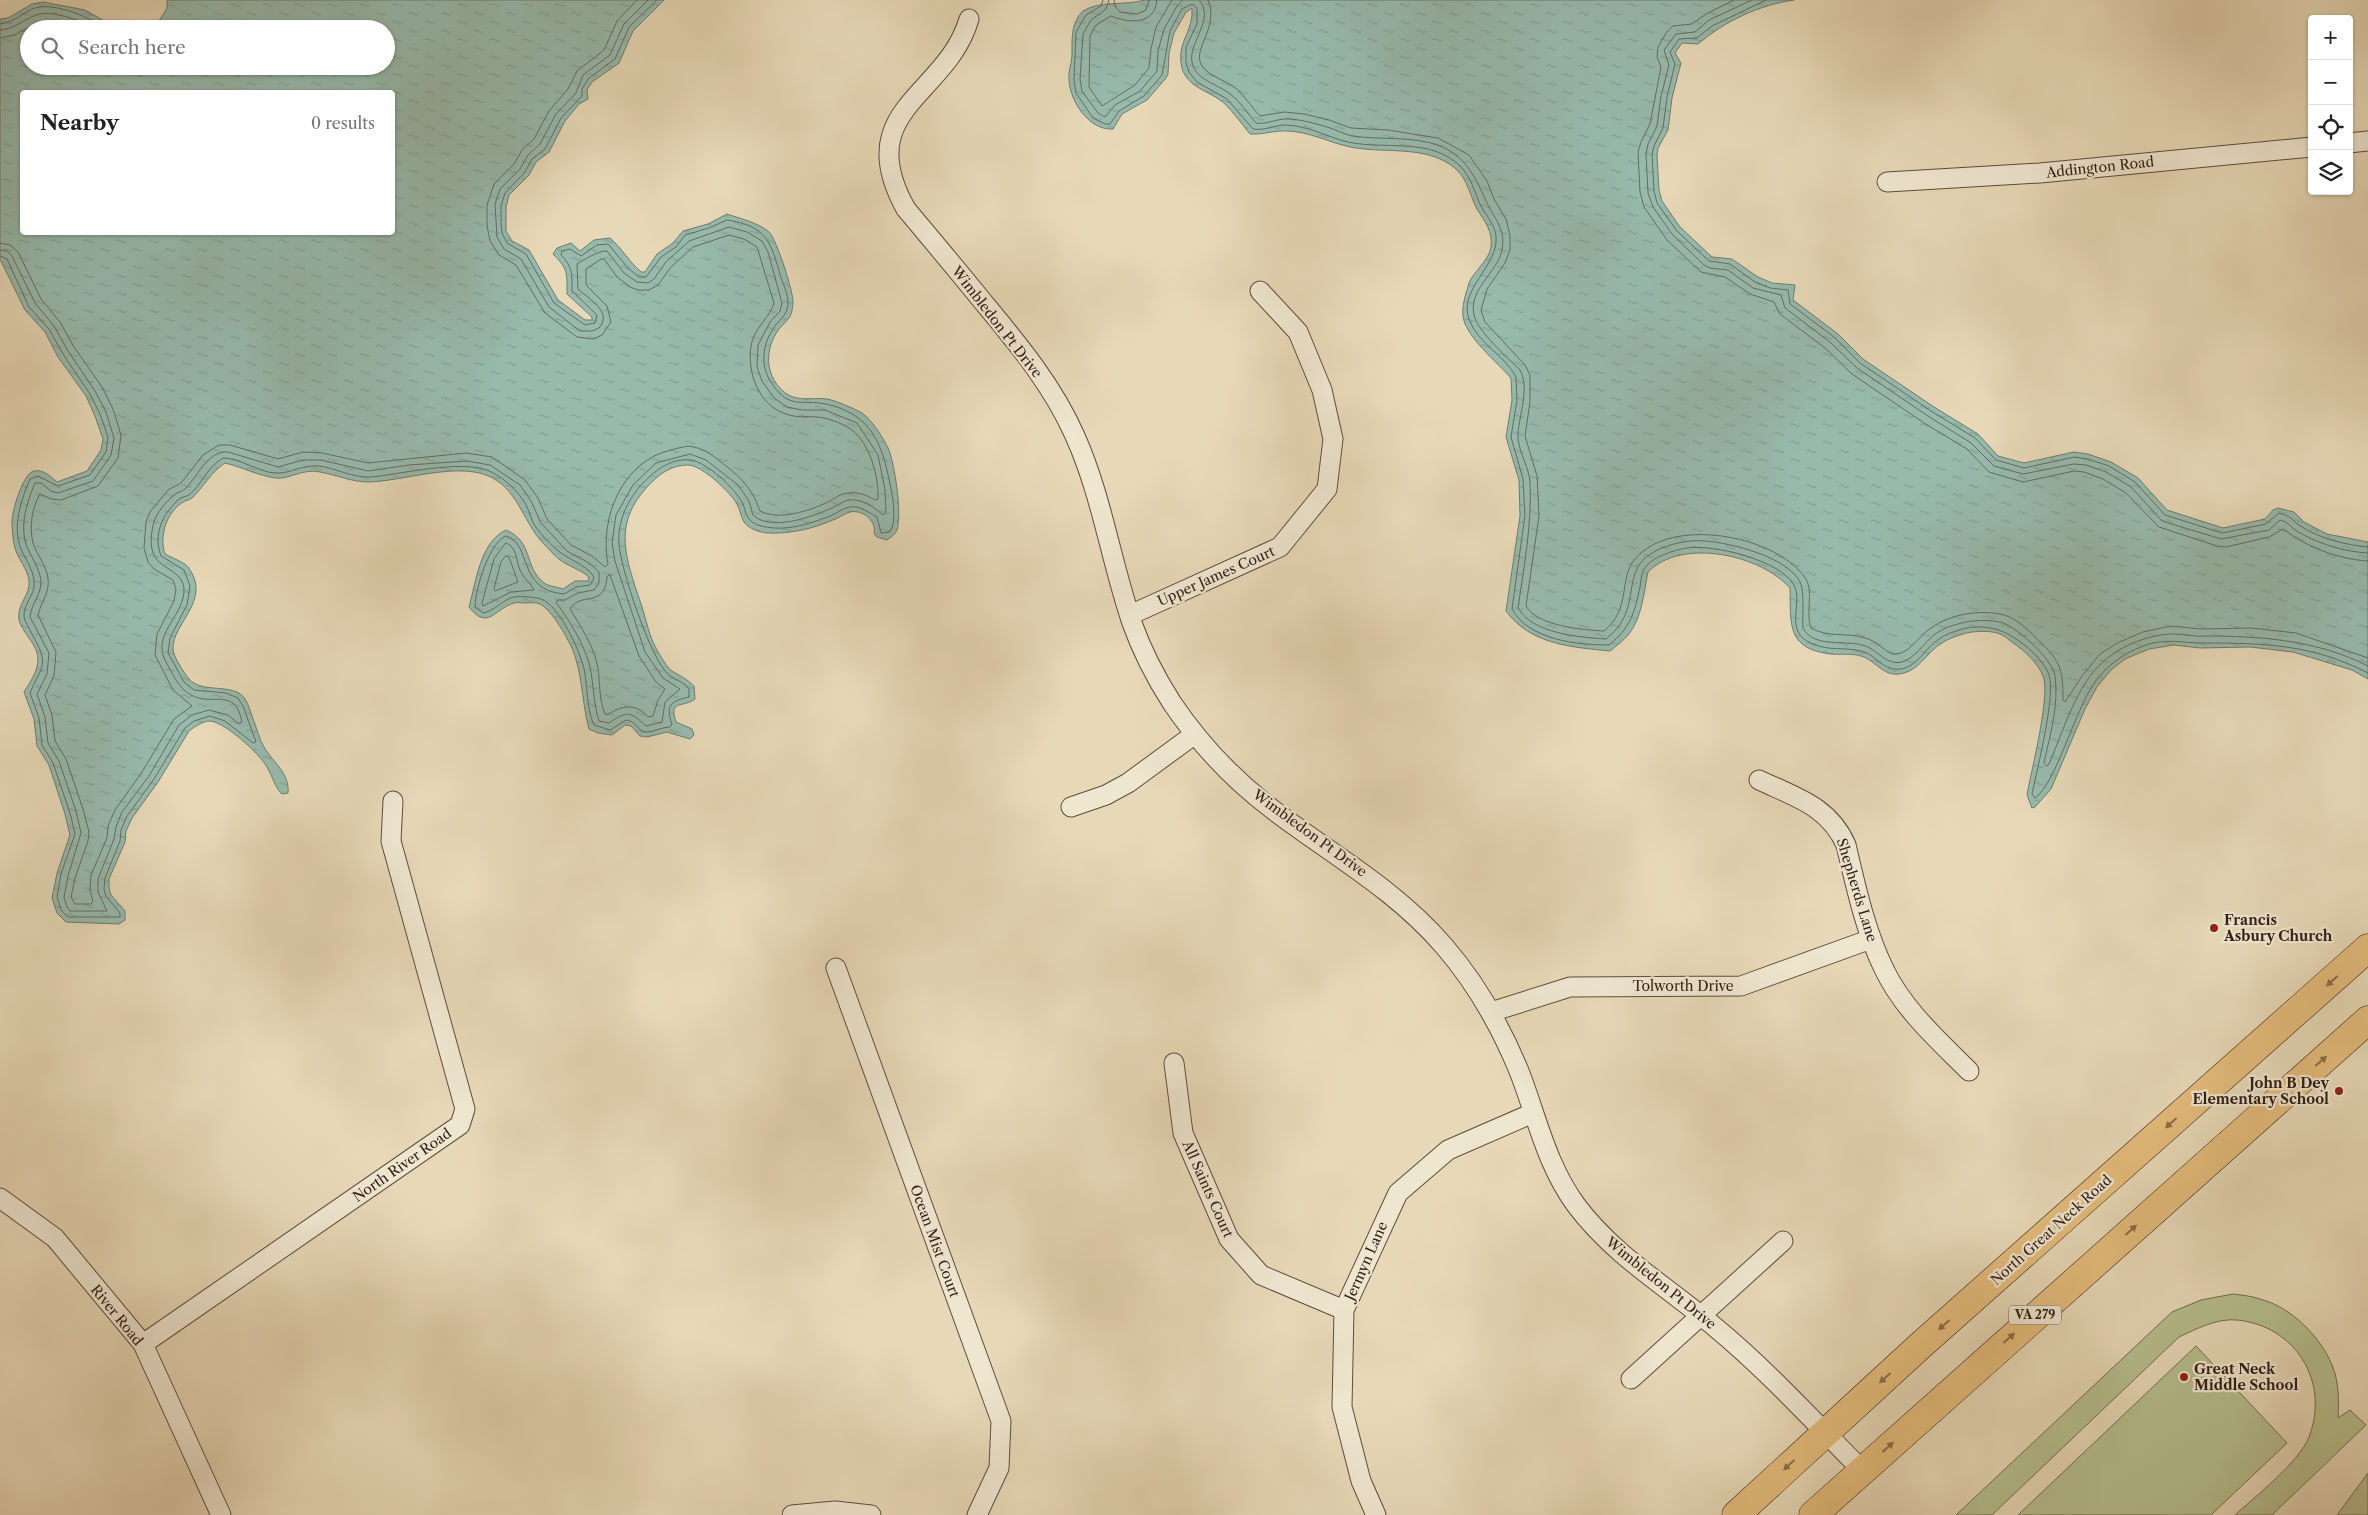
<!DOCTYPE html>
<html lang="en">
<head>
<meta charset="utf-8">
<style>
  body { margin:0; font-family:"Libre Caslon Text",serif; background:#f2f2f2; color:#222 }
  .controls { position:absolute; right:15px; top:15px; display:grid; overflow:hidden; border-radius:5px; box-shadow:0 1px 4px #0004 }
  .controls button { width:45px; height:45px; display:grid; place-items:center; padding:0; border:0; border-bottom:1px solid #e0e0e0; background:#fff; color:#222; font:25px sans-serif }
  .list { margin:0; padding:0; list-style:none }
  h2 { display:flex; justify-content:space-between; align-items:center; height:65px; margin:0; padding:0 20px; font-size:21px }
  h2 small { font-size:16px; font-weight:400; color:#767676 }
  .icon { flex:none; width:28px; height:28px; fill:none; stroke:currentColor; stroke-width:2; stroke-linecap:round; stroke-linejoin:round }
  .map { position:relative; flex:none; width:2368px; height:1515px; overflow:hidden }
  .search { position:absolute; background:#fff; box-shadow:0 1px 4px #0004; left:20px; top:20px; width:375px; height:55px; display:flex; align-items:center; gap:12px; box-sizing:border-box; padding:0 18px; border-radius:28px; color:#767676; font-size:19px }
  .panel { position:absolute; background:#fff; box-shadow:0 1px 4px #0004; left:20px; top:90px; width:375px; height:145px; border-radius:5px }
  .map>svg:first-child { display:block }
  .green { fill:#b6be8e; stroke:#746e52 }
  .water { fill:url(#water-ripples); stroke:#6e7c71; fill-rule:evenodd }
  .lines { fill:none; stroke-linecap:round; stroke-linejoin:round }
  .shore { stroke:#646c62; stroke-width:1 }
  .street-casing { stroke:#5e4d3e; stroke-width:21 }
  .primary-casing { stroke:#311f16; stroke-width:29 }
  .street { stroke:#efe6d0; stroke-width:19 }
  .primary { stroke:#e4bc7c; stroke-width:28 }
  .oneway { fill:#8a6e49 }
  .poi-dot { fill:#8f2418; stroke:#efe6d0; stroke-width:2 }
  .labels { text-anchor:middle; stroke-width:4.5; stroke-linejoin:round; paint-order:stroke }
  .shield { fill:#efe6d0; stroke:#6a5b4e; stroke-width:1 }
  .shield-label { font-size:12px; font-weight:bold; fill:#311f16 }
  .street-label { font-size:14px; fill:#311f16; stroke:#efe6d0 }
  .poi-label { font-size:14px; font-weight:bold; fill:#311f16; stroke:#efe6d0; text-anchor:start }
</style>
</head>
<body>
<div class="map">
<svg width="2368" height="1515" viewBox="0 0 2368 1515">
  <defs>
    <pattern id="water-ripples" width="26" height="14" patternUnits="userSpaceOnUse" patternTransform="scale(1.25)"><rect width="26" height="14" fill="#97baad"/><path d="M2 4q2-2 4 0t4 0M15 11q2-2 4 0t4 0" fill="none" stroke="#839f94"/></pattern>
  </defs>
  <rect width="100%" height="100%" fill="#e7d8b7"/>
  <filter id="stains"><feTurbulence type="fractalNoise" baseFrequency=".004" numOctaves="4"/><feColorMatrix values="0 0 0 0 .2 0 0 0 0 .09 0 0 0 0 .02 0 0 0 .5 -.17"/></filter>
  <radialGradient id="worn" r=".72"><stop offset=".6" stop-color="#630" stop-opacity="0"/><stop offset="1" stop-color="#630" stop-opacity=".3"/></radialGradient>
  <path class="green" d="M2233,1294C2242,1295 2251,1296 2260,1299C2291,1307 2320,1336 2332,1365C2339,1381 2339,1401 2338,1418L2350,1410L2366,1425L2272,1515H2235C2256,1496 2299,1462 2309,1437C2330,1382 2296,1326 2237,1320C2217,1318 2196,1329 2179,1337L1992,1515H1956L2172,1312L2201,1300Z
    M2196,1346L2287,1443L2211,1515H2018Z
    M2368,1473V1515H2337Z"/>
  <path class="water" d="M167,0H664L633,31L619,63L592,82L587,90L588,99L579,104L565,121L549,152L536,162L529,175L509,195L506,207V231L512,241L529,250L558,300L585,320H592V317L567,294C567,272 568,269 553,254L557,248L571,243L580,251L594,240L610,238C622,248 629,262 641,272H645L657,254L673,243L683,231L708,224L727,214C741,219 757,222 769,232C776,238 794,293 793,303C793,306 792,311 791,314C789,320 783,324 779,329C765,348 764,374 783,391C796,403 812,397 827,399C837,401 853,408 862,413C872,420 884,439 889,450C895,468 901,507 898,525C898,532 893,536 887,540L877,537L874,533C877,521 862,509 850,512C845,513 839,518 833,520C812,529 790,534 767,533C759,532 749,529 744,522C741,517 740,509 737,504C731,493 702,465 688,465C673,465 662,472 652,482C611,522 625,556 641,604C646,618 649,637 657,650C661,656 666,667 672,671C680,676 687,679 694,686L695,699C684,708 668,699 676,722L692,729L694,735L690,739L667,732L647,737L640,736L631,726L625,725L612,735L598,733L589,729C581,700 583,667 568,640C562,629 551,610 540,604C536,602 529,603 525,603C522,603 517,602 514,603C494,609 488,631 469,607C476,582 480,542 506,530C534,542 523,566 544,583C548,586 557,587 563,589L575,581H588L589,577C581,570 571,567 563,562C555,557 549,549 543,543C522,521 518,487 486,475C454,463 402,481 369,482C352,482 337,475 320,472C303,468 288,480 276,478C259,476 242,467 225,463C211,472 205,485 193,497C190,500 187,500 183,502C166,513 159,536 165,554C172,558 184,562 188,567C213,600 172,623 173,649C173,656 184,673 189,679C201,692 223,685 239,693C247,698 250,710 253,719C257,728 259,739 264,747C273,763 290,773 288,793L282,794C274,786 273,777 267,767C260,754 225,722 210,721C203,721 194,727 189,731L158,782L132,818L126,831L125,842L109,879V888L111,895L125,911V920L119,924L66,922L57,913L52,898L57,873L70,835L65,814L49,765L37,746L34,719L24,692C31,681 41,667 37,653C34,641 22,632 19,620C16,605 31,595 29,580C27,568 18,559 15,548C13,541 12,530 12,522C12,511 23,473 34,471C43,469 50,476 57,482L87,471L101,450L103,439L95,416L86,396L58,357L45,332L25,310L0,259V19L8,18L32,4L43,2L85,10L118,29H29V66H386V29H154L167,8ZM392,92V232H22V92Z
    M1145,0H1794C1759,5 1725,21 1698,44L1682,43L1675,53L1681,63L1672,98L1668,130L1658,148L1657,156L1659,190L1662,201L1680,227L1712,257L1732,259L1758,277L1772,283L1795,285L1793,300L1838,334L1863,359L1934,407L1978,434L1998,456L2024,463L2074,452L2088,454L2111,462L2138,478L2167,510L2223,528L2265,519L2273,510L2278,508L2294,512L2304,522L2327,534L2368,542V679L2352,670L2293,652L2250,647L2200,648L2174,645L2149,649L2125,659L2111,670L2097,687L2085,709L2051,789L2035,807L2032,808L2027,795C2031,772 2051,694 2043,676C2038,663 2024,650 2013,643C2009,640 2005,636 2000,634C1991,630 1972,631 1963,634C1956,636 1948,639 1942,643C1928,651 1920,669 1904,673C1884,679 1877,661 1861,656C1851,653 1840,655 1830,654C1786,648 1791,624 1790,588C1761,555 1682,537 1648,572C1644,591 1642,619 1628,635C1623,641 1616,646 1610,651C1572,647 1531,645 1506,611L1520,516L1519,480L1506,437L1512,400L1511,378C1497,362 1465,336 1463,316C1462,308 1464,301 1466,293C1468,289 1468,283 1471,279C1477,269 1489,259 1491,247C1493,231 1485,222 1477,209C1470,196 1468,180 1456,169C1426,143 1382,155 1346,146C1326,141 1309,132 1288,131C1275,130 1263,135 1250,134C1242,124 1234,113 1225,104C1210,90 1184,88 1181,63C1178,40 1194,31 1192,8L1186,12L1174,33L1169,53L1168,74L1166,78L1147,100L1122,114L1113,129C1090,131 1070,102 1069,80C1068,71 1072,62 1072,54C1072,38 1071,23 1083,11C1101,0 1124,6 1145,0Z"/>
  <g class="lines">
    <path class="shore" d="M1103,0L1101,6L1086,15L1076,32L1074,80L1076,93L1093,118L1105,124H1110L1119,111L1144,96L1162,75L1170,31L1182,9L1192,4L1197,8V24L1186,47V63L1189,72L1197,82L1227,99L1253,129C1265,131 1274,125 1286,125C1309,126 1327,137 1348,142C1384,150 1431,137 1460,166C1472,178 1474,192 1481,206C1487,217 1494,223 1496,236C1499,266 1458,289 1469,319C1477,343 1505,355 1516,377L1517,400L1511,437L1523,479L1525,515L1512,609C1529,640 1577,645 1609,645C1631,627 1634,614 1640,587C1641,582 1641,574 1644,569C1651,557 1674,550 1687,548C1713,544 1780,560 1794,585C1804,603 1782,632 1813,644C1828,651 1845,647 1861,651C1877,655 1882,671 1901,669C1917,667 1926,647 1939,639C1944,635 1953,632 1959,630C1977,624 1998,627 2013,637C2026,645 2044,660 2049,675C2056,695 2037,770 2032,794L2035,798C2055,785 2075,711 2093,685C2106,665 2124,653 2146,645C2166,638 2183,643 2202,643C2263,643 2312,644 2368,673
      M1109,0L1106,9L1091,20L1083,34L1080,79L1082,91L1098,113L1105,117L1115,105L1140,91L1157,71L1158,51L1164,29L1177,6L1183,0
      M1114,0L1115,6L1120,12L1137,14L1146,10L1149,0
      M1157,0C1155,26 1128,23 1111,16L1096,25L1090,36L1089,87L1102,106L1135,85L1149,68L1151,49L1156,27L1172,0
      M1199,0C1216,19 1188,42 1192,62C1195,80 1218,84 1230,94C1240,101 1248,114 1256,123C1266,125 1275,119 1286,119C1299,119 1314,123 1327,127C1335,129 1343,134 1352,136C1380,140 1411,136 1438,145C1465,155 1476,178 1486,201C1494,219 1506,228 1502,250C1498,272 1468,289 1474,315C1478,332 1507,357 1520,370C1530,388 1519,415 1518,434C1517,450 1529,466 1530,482C1532,525 1524,566 1518,608C1533,634 1579,637 1606,639C1641,612 1623,579 1644,559C1658,546 1686,539 1705,541C1732,543 1787,557 1800,582C1805,591 1802,617 1803,628C1813,648 1844,640 1862,645C1877,648 1885,666 1902,662C1914,659 1924,643 1934,635C1940,630 1950,626 1958,624C1970,620 1991,619 2003,623C2018,628 2053,660 2055,676C2059,705 2050,735 2044,763L2047,766L2049,764C2063,732 2077,683 2104,661C2122,645 2150,634 2174,634C2185,634 2195,637 2205,636C2261,636 2317,640 2368,666
      M1208,0C1220,28 1191,49 1202,66C1209,76 1224,80 1234,87C1244,94 1251,107 1260,116L1284,112L1304,114L1329,120L1351,128L1388,130L1438,138L1469,155L1487,181L1494,199L1506,219L1510,235V250L1505,263L1487,289L1481,310L1485,322L1525,365L1530,375V402L1525,436L1537,476L1539,516L1526,606C1537,626 1583,630 1604,631C1632,608 1618,579 1635,559C1671,516 1773,535 1804,576C1815,590 1805,612 1811,628C1828,638 1847,632 1865,638C1877,641 1882,649 1892,654C1909,656 1917,637 1931,628C1950,614 1981,609 2004,615C2015,618 2028,629 2035,637C2060,661 2063,666 2063,700L2065,702L2082,676L2100,654L2117,643L2143,632L2171,626L2201,629L2251,628L2296,633L2368,658
      M1734,0L1706,14L1692,24L1673,26L1666,33L1658,47L1657,57L1661,67L1650,124L1641,142L1638,152L1640,192L1644,207L1667,240L1701,272L1725,277L1750,294L1774,302L1780,314L1825,348L1852,374L1924,423L1967,449L1989,472L2023,482L2074,471L2084,472L2103,479L2126,493L2159,527L2217,546L2226,547L2269,537L2283,529C2307,547 2337,559 2368,561
      M1752,0L1709,20L1695,32L1676,34L1664,50L1669,65L1661,96L1657,126L1648,144L1646,154L1648,193L1653,207L1672,234L1704,265L1710,268L1728,270L1753,288L1781,295L1785,308L1830,342L1857,368L1928,416L1971,443L1994,466L2023,474L2074,464L2086,465L2106,472L2131,487L2162,521L2221,539L2269,530L2280,520C2289,522 2292,529 2300,533C2320,544 2345,552 2368,553
      M1766,0L1712,26L1697,38L1679,39L1670,52L1675,64L1667,97L1663,128L1654,146L1652,155L1654,191L1657,203L1677,231L1709,261L1730,264L1755,282L1770,288L1788,290L1790,304L1834,337L1860,363L1931,411L1975,438L1996,460L2024,468L2074,457L2088,459L2109,466L2135,482L2165,515L2222,533L2266,524L2279,513C2293,517 2292,521 2302,527C2321,539 2346,545 2368,547
      M0,24C14,23 23,12 35,8C56,2 90,18 108,29
      M0,30C14,29 23,20 36,15C50,9 83,21 95,29
      M0,38L14,35L43,21L80,29
      M0,243L10,245L18,252L41,299L60,322L74,347L102,387L113,409L121,435L118,458L98,486L61,500L51,499L40,494C32,508 29,526 33,543C37,555 46,565 48,578C50,593 41,602 38,615L56,652L54,676L45,695L52,715L55,741L66,759L83,809L89,832L88,841L75,878L71,897L75,904H91L93,902L90,890L91,875L107,838L108,826L115,810L142,772L174,719L192,706L173,690L155,655L157,634L174,601L176,589L173,580L154,569L148,562L144,548L146,522L150,512L168,490L181,483L203,455L219,445H230L278,459L303,452L322,453L368,463L466,453L492,457L525,480L538,498L547,519L571,545L592,556L605,567L608,564C599,519 622,461 671,450C679,448 687,445 694,447C707,450 716,458 726,466C743,479 753,491 760,511C779,521 809,511 828,502C834,499 841,493 849,493C859,492 866,495 875,500L878,499C879,477 870,444 852,430C846,425 832,420 824,418C811,415 799,419 786,414C758,405 747,372 751,346C753,329 772,315 774,303L757,247L744,239L729,235L693,247L671,267L658,285L649,290H638L630,287L617,277L604,259H601L586,269V285L607,306L611,322L602,335L593,339L577,337L545,313L516,265L499,255L490,241L487,225V205L494,184L514,164L522,150L534,139L549,111L568,89L577,71L604,50L617,21L637,0
      M0,250L7,251L12,256L35,303L54,326L68,351L95,391L106,412L114,438L111,455L93,481L58,493L51,491L41,483H35C27,502 19,526 27,547C32,558 39,568 41,580C42,594 31,604 30,617L49,653L47,674L37,694L45,717L48,743L59,761L76,811L81,833L68,876L64,897L67,907L70,911H107L98,892V879L114,839L116,827L122,812L149,776L179,725L192,715L209,710L228,715L239,724L242,722C235,686 212,707 191,695C178,688 173,674 166,662C151,635 182,618 184,592C185,568 156,571 152,549C150,542 152,526 155,519C158,511 170,497 177,493C181,491 184,491 187,487C198,475 209,450 228,452L278,467L303,460H321L368,471L409,465L467,461L490,465L520,485L531,501L541,523L567,551L589,563L599,572V583L594,590L578,593L565,600H558L556,602C570,622 584,643 590,667C594,685 593,703 599,721L609,723C627,711 630,711 646,726L662,722L665,702L680,689L663,678L645,652L615,561L612,543L616,515L633,485L656,463L690,454L706,460L738,485L749,501L753,515C770,531 809,518 827,510C834,508 841,502 848,500C861,498 874,507 883,515L886,512L885,490L878,455L857,423L825,410H802L787,407L774,398L762,381L757,367L758,345L770,322L780,311L782,303L768,252L762,241L747,232L729,227L689,241L666,262L654,279L648,283L637,282L624,273L607,251C600,250 583,260 577,264L578,289C589,299 613,312 599,328L592,331H580L549,307L521,259L504,249L497,237L495,204L500,189L520,169L528,155L540,144L556,114L576,93L583,75L610,55L624,24L648,0
      M0,256L7,259L29,307L49,329L63,354L90,394L100,414L108,437L106,452L90,475L58,486L38,476L30,479C21,500 12,527 21,549C26,560 33,569 34,581C36,595 23,603 24,617C25,622 30,629 32,634C50,666 42,664 30,693L39,718L42,745L53,763L70,813L75,834L61,874L57,897L61,910L68,917H120V913L106,896L104,889L105,878L120,841L121,830L127,816L154,779L185,728L194,721L210,716L225,721L253,743L256,742L243,706L238,698L226,693L194,690L184,682L168,653L170,638L187,605L190,586L184,570L161,556C153,535 162,515 178,500C181,497 185,497 189,495C202,485 205,469 223,458C241,458 261,474 278,473C292,473 301,465 319,466C336,468 352,478 371,477C402,474 458,460 487,470C502,476 519,491 526,505C530,512 531,520 535,526C541,535 549,542 556,549C565,558 591,567 594,578L590,585L576,587L564,594C516,590 533,544 506,536C489,543 475,590 475,607L483,613C495,611 503,599 514,597C520,596 534,597 541,599C559,605 580,651 584,669C588,688 586,707 594,725L610,730L626,720C637,721 638,732 646,732C654,732 662,727 670,727L672,724C665,705 671,701 689,697V689C683,681 674,680 668,674C651,660 620,567 619,544C617,522 628,498 644,482C656,470 671,458 690,460C706,461 735,489 742,502C745,507 745,515 749,519C753,524 760,526 766,527C788,531 808,524 828,517C838,513 846,505 856,507C863,508 871,514 877,517L881,533L890,532C897,521 893,497 890,484C882,443 871,414 826,404C802,399 790,410 773,385C759,367 762,344 775,326C781,318 788,314 788,303C788,295 784,285 781,278C771,242 767,226 727,220L709,228L685,235L676,247L661,257L646,277H639L628,268L608,244L597,245L581,256L570,249L562,251L561,255C573,267 572,275 572,291L597,315L595,323L585,325L554,303L526,254L507,243L502,233L501,224V206L505,193L525,172L532,159L545,149L561,118L582,96V89L588,79L615,59L629,27L657,0
      M506,543C517,546 516,561 520,570C523,578 531,583 534,590L511,592L483,606L482,603L494,559Z
      M506,556L509,557L518,582L495,591L494,588L501,562Z
      M610,575L639,656L656,682L665,689L658,700L653,716L648,717C636,703 622,705 607,715L605,714C599,699 600,684 598,668C594,646 581,627 570,609C580,591 605,609 607,577Z"/>
    <g class="street-casing">
      <path id="street" d="M969,19C947,96 850,109 906,209C932,240 958,271 984,303C1018,344 1053,386 1075,436C1102,496 1111,562 1132,623C1142,651 1156,678 1172,703C1199,743 1234,780 1272,809C1331,854 1395,889 1444,946C1476,983 1500,1025 1519,1071C1537,1117 1546,1164 1576,1205C1614,1256 1668,1287 1716,1328C1768,1371 1814,1422 1862,1470
        M2349,143L2368,141
        M1887,182L2040,173L2312,147
        M1130,615L1280,547L1327,489L1333,439L1322,390L1298,332L1260,291
        M1759,780C1795,797 1829,806 1846,845C1856,887 1865,930 1884,969C1903,1009 1938,1040 1969,1071
        M1071,807L1106,795L1128,783L1195,734
        M836,968L1001,1421L999,1468L977,1515
        M1491,1012L1570,987L1741,986L1871,939
        M1174,1063L1183,1133L1229,1239L1261,1275L1344,1310
        M0,1198L55,1238L143,1344L221,1515
        M143,1344L460,1125L465,1109L391,841L393,801
        M1631,1379L1783,1241
        M792,1515L835,1511L871,1515
        M1376,1515L1361,1481L1342,1407L1344,1310L1398,1193L1448,1150L1533,1113"/>
    </g>
    <g class="primary-casing">
      <path id="primary" d="M1736,1515L1921,1345L2368,948
        M1813,1515L2368,1020"/>
    </g>
    <use href="#street" class="street"/>
    <use href="#primary" class="primary"/>
  </g>
  <defs><path id="oneway-solid" d="M-6-.8H1V-3.2L6.5 0L1 3.2V.8H-6Z" transform="scale(1.25)"/></defs>
  <g class="oneway">
    <use href="#oneway-solid" transform="translate(2332 981) rotate(138)"/>
    <use href="#oneway-solid" transform="translate(2321 1061) rotate(-41)"/>
    <use href="#oneway-solid" transform="translate(2171 1123) rotate(138)"/>
    <use href="#oneway-solid" transform="translate(2131 1230) rotate(-42)"/>
    <use href="#oneway-solid" transform="translate(1944 1325) rotate(139)"/>
    <use href="#oneway-solid" transform="translate(2009 1338) rotate(-42)"/>
    <use href="#oneway-solid" transform="translate(1885 1378) rotate(138)"/>
    <use href="#oneway-solid" transform="translate(1888 1447) rotate(-42)"/>
    <use href="#oneway-solid" transform="translate(1789 1465) rotate(137)"/>
  </g>
  <g class="poi-dot">
    <circle cx="2214" cy="928" r="5"/>
    <circle cx="2339" cy="1091" r="5"/>
    <circle cx="2184" cy="1377" r="5"/>
  </g>
  <g class="labels">
    <rect class="shield" x="2009" y="1305.5" width="52" height="19" rx="4"/>
    <g class="shield-label">
      <text x="2035" y="1319">VA 279</text>
    </g>
    <g class="street-label">
      <text transform="translate(2100 167) rotate(-6)" y="5">Addington Road</text>
      <text transform="translate(997 322) rotate(52)" y="5">Wimbledon Pt Drive</text>
      <text transform="translate(1216 576) rotate(-24)" y="5">Upper James Court</text>
      <text transform="translate(1310 833) rotate(36)" y="5">Wimbledon Pt Drive</text>
      <text transform="translate(1857 890) rotate(73)" y="5">Shepherds Lane</text>
      <text x="1683" y="991">Tolworth Drive</text>
      <text transform="translate(402 1165) rotate(-35)" y="5">North River Road</text>
      <text transform="translate(1208 1189) rotate(66)" y="5">All Saints Court</text>
      <text transform="translate(2051 1230) rotate(-42)" y="5">North Great Neck Road</text>
      <text transform="translate(935 1241) rotate(70)" y="5">Ocean Mist Court</text>
      <text transform="translate(1366 1261) rotate(-66)" y="5">Jermyn Lane</text>
      <text transform="translate(1661 1283) rotate(39)" y="5">Wimbledon Pt Drive</text>
      <text transform="translate(117 1315) rotate(51)" y="5">River Road</text>
    </g>
    <g class="poi-label">
      <text x="2224" y="925">Francis<tspan x="2224" dy="16">Asbury Church</tspan></text>
      <text x="2329" y="1088" text-anchor="end">John B Dey<tspan x="2329" dy="16">Elementary School</tspan></text>
      <text x="2194" y="1374">Great Neck<tspan x="2194" dy="16">Middle School</tspan></text>
    </g>
  </g>
  <rect width="100%" height="100%" filter="url(#stains)"/>
  <rect width="100%" height="100%" fill="url(#worn)"/>
</svg>
<div class="controls">
<button>+</button>
<button>−</button>
<button><svg class="icon" aria-label="locate" viewBox="0 0 24 24"><circle cx="12" cy="12" r="6"/><path d="M12 2v4M12 18v4M2 12h4M18 12h4"/></svg></button>
<button><svg class="icon" aria-label="layers" viewBox="0 0 24 24"><path d="M12 4l9 5-9 5-9-5zM3 14l9 5 9-5"/></svg></button>
</div>
<div class="search"><svg class="icon" aria-label="search" viewBox="0 0 24 24"><circle cx="10" cy="10" r="6"/><path d="M15 15l6 6"/></svg>Search here</div>
<section class="panel">
<h2>Nearby<small>0 results</small></h2>
<ul class="list">
</ul>
</section>
</div>
</body>
</html>
